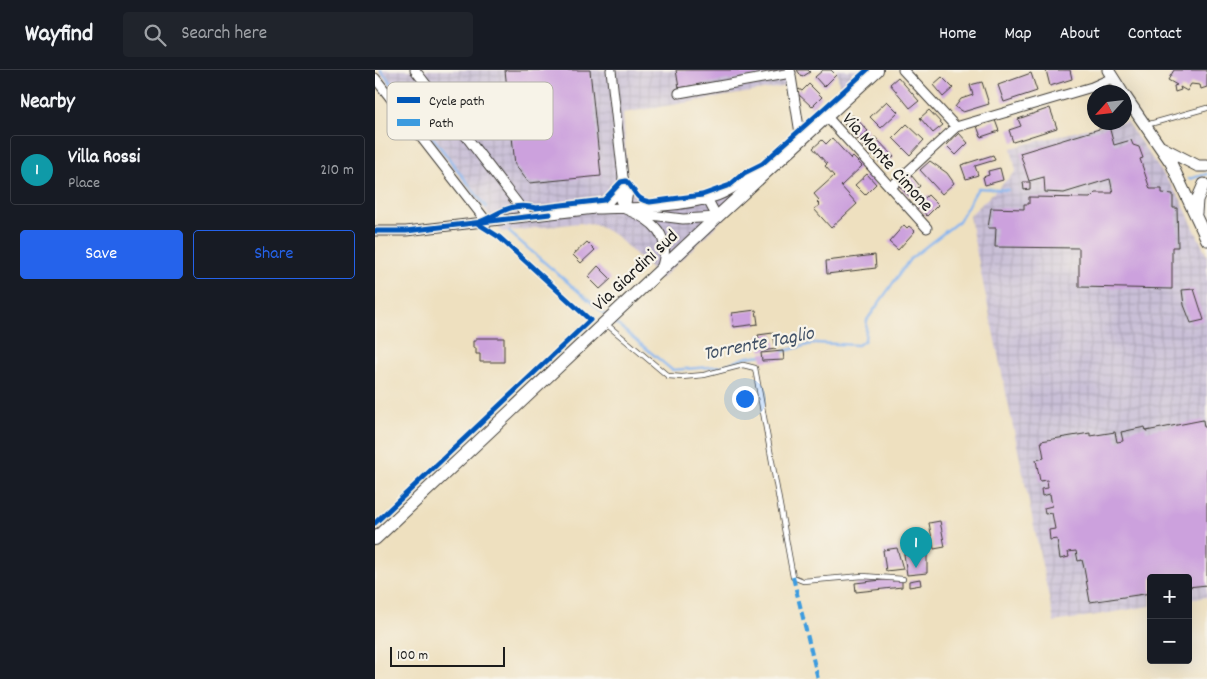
<!DOCTYPE html>
<html lang="en">
<head>
<meta charset="utf-8">
<style>
  body { margin:0; font-family:Dekko,sans-serif; background:#20242c; color:#f1f3f6 }
  .controls { position:absolute; right:15px; bottom:15px; display:grid; overflow:hidden; border-radius:5px; box-shadow:0 5px 20px #0002 }
  .controls button { width:45px; height:45px; display:grid; place-items:center; padding:0; border:0; border-bottom:1px solid #363941; background:#171b24; color:#f1f3f6; font:25px sans-serif }
  .compass { position:absolute; left:712px; top:15px; width:45px; height:45px; border-radius:50%; background:#171b24; box-shadow:0 5px 20px #0002; rotate:243deg }
  .scale { position:absolute; left:15px; bottom:12px; width:115px; box-sizing:border-box; padding-left:5px; border:2px solid #1c1c1c; border-top:0; font-size:14px; line-height:18px; white-space:nowrap; color:#1c1c1c; -webkit-text-stroke:4px #f7f3e8; paint-order:stroke }
  .you { position:absolute; left:369px; top:328px; width:18px; height:18px; margin:-12px; border:4px solid #fff; border-radius:50%; background:#1a73e8; box-shadow:0 0 0 8px #1a73e833 }
  .badge { display:grid; place-items:center; width:32px; height:32px; border-radius:50%; background:#2563eb; color:#fff; font-size:16px; font-weight:700 }
  .pin { position:absolute; translate:-50% -41px; filter:drop-shadow(0 1px 2px #0008) }
  .pin::after { content:''; position:absolute; top:26px; width:18px; height:15px; background:inherit; clip-path:polygon(0 0,100% 0,50% 100%) }
  .list { margin:0; padding:0; list-style:none }
  h2 { display:flex; justify-content:space-between; align-items:center; height:65px; margin:0; padding:0 20px; font-size:21px }
  h2 small { font-size:16px; font-weight:400; color:#9ea1a6 }
  .list li { display:grid; grid-template-columns:32px 1fr auto; gap:15px; align-items:center; box-sizing:border-box; height:70px; margin:0 10px 10px; padding:0 10px; border:1px solid #363941; border-radius:5px }
  .list b { display:block; font-size:19px; white-space:nowrap }
  .list p { margin:0; font-size:16px; white-space:nowrap; color:#9ea1a6 }
  .list em { font-size:16px; font-style:normal; color:#9ea1a6 }
  .actions { display:flex; gap:10px; padding:15px 20px }
  .actions a { flex:1; padding:11px 0; border:1px solid #2563eb; border-radius:5px; text-align:center; font-size:18px; color:#2563eb }
  .actions .main { background:#2563eb; color:#fff }
  .icon { flex:none; width:28px; height:28px; fill:none; stroke:currentColor; stroke-width:2; stroke-linecap:round; stroke-linejoin:round }
  .map { position:relative; flex:none; width:832px; height:609px; overflow:hidden }
  header { display:flex; align-items:center; gap:30px; box-sizing:border-box; height:70px; padding:0 25px; background:#171b24; border-bottom:1px solid #363941 }
  header strong { font-size:24px }
  nav { display:flex; gap:28px; margin-inline-start:auto; font-size:18px }
  .search { width:350px; height:45px; background:#20242c; display:flex; align-items:center; gap:12px; box-sizing:border-box; padding:0 18px; border-radius:5px; color:#9ea1a6; font-size:19px }
  main { display:flex }
  aside { flex:1; background:#171b24 }
  .map>svg:first-child { display:block }
  .industrial { fill:url(#industrial-grid) }
  .lines { fill:none; stroke-linecap:round; stroke-linejoin:round }
  .stream { stroke:#85b4ef; stroke-width:2.5 }
  .building { fill:#cca1dd }
  .service-casing { stroke:#3c3934; stroke-width:6 }
  .minor-casing { stroke:#3c3934; stroke-width:11 }
  .tertiary-casing { stroke:#3c3934; stroke-width:13 }
  .secondary-casing { stroke:#3c3934; stroke-width:14 }
  .service { stroke:#fff; stroke-width:4.5 }
  .minor { stroke:#fff; stroke-width:9 }
  .tertiary { stroke:#fff; stroke-width:11 }
  .secondary { stroke:#fff; stroke-width:12 }
  .quiet { stroke:#3c9bdf; stroke-width:4; stroke-dasharray:8 4; stroke-linecap:butt }
  .cycleway-casing { stroke:#f7f3e8; stroke-width:8 }
  .cycleway { stroke:#0057b8; stroke-width:5 }
  .labels { text-anchor:middle; stroke-width:4.5; stroke-linejoin:round; paint-order:stroke }
  .street-label { font-size:19px; fill:#1c1c1c; stroke:#f7f3e8 }
  .water-label { font-size:20px; font-style:italic; fill:#415166; stroke:#f7f3e8 }
  .key { fill:#f7f3e8; stroke:#b5b2ab; stroke-width:1 }
  .key-label { font-size:14px; fill:#1c1c1c }
</style>
</head>
<body>
<header>
<strong>Wayfind</strong>
<div class="search"><svg class="icon" aria-label="search" viewBox="0 0 24 24"><circle cx="10" cy="10" r="6"/><path d="M15 15l6 6"/></svg>Search here</div>
<nav><a>Home</a><a>Map</a><a>About</a><a>Contact</a></nav>
</header>
<main>
<aside>
<h2>Nearby<small></small></h2>
<ul class="list">
<li><span class="badge" style="background:#0f9aa8">1</span><div><b>Villa Rossi</b><p>Place</p></div><em>210 m</em></li>
</ul>
<div class="actions"><a class="main">Save</a><a>Share</a></div>
</aside>
<div class="map">
<svg width="832" height="609" viewBox="0 0 832 609">
  <defs>
    <pattern id="industrial-grid" width="8" height="8" patternUnits="userSpaceOnUse" patternTransform="scale(1.25)"><rect width="8" height="8" fill="#c9bfd7"/><path d="M0 4h8M4 0v8" fill="none" stroke="#aca4b8"/></pattern>
  </defs>
  <rect width="100%" height="100%" fill="#f7f3e8"/>
  <filter id="ink" filterUnits="userSpaceOnUse"><feTurbulence type="fractalNoise" baseFrequency=".02" numOctaves="2"/><feDisplacementMap in="SourceGraphic" scale="10" xChannelSelector="R" yChannelSelector="G"/><feConvolveMatrix kernelMatrix="1 2 1 2 8 2 1 2 1" color-interpolation-filters="sRGB"/></filter>
  <filter id="wash" filterUnits="userSpaceOnUse"><feTurbulence type="fractalNoise" baseFrequency=".0096" numOctaves="4" result="noise"/><feDisplacementMap in="SourceGraphic" scale="20" xChannelSelector="R" yChannelSelector="G"/><feGaussianBlur stdDeviation="1.12" result="paint"/><feColorMatrix in="noise" values="0 0 0 0 0 0 0 0 0 0 0 0 0 0 0 0 0 1.4 0 .05"/><feComposite in="paint" operator="in"/></filter>
  <g filter="url(#wash)">
    <rect width="100%" height="100%" fill="#eee0bf"/>
    <path class="industrial" d="M3,0H415L418,15L248,43L252,106L259,124L275,132L327,125L353,116L371,127L286,209L240,165L221,155L204,153L127,162Z
      M461,0H499L474,22L465,18Z
      M750,50L805,128L832,186V527L813,530V508H776V536L679,552L594,146L641,101L636,78L734,53L750,52Z"/>
    <g class="lines">
      <path class="stream" d="M6,0L111,137
        M814,109L832,104
        M134,162L232,246
        M238,251L297,300L348,296L372,287L388,285
        M406,282L440,273L483,275L490,270L492,250L535,189L584,151L603,118L633,120"/>
    </g>
    <g id="blocks">
      <path class="building" d="M130,0H215L226,106L154,113L140,95Z
        M301,0H407V1L304,18Z
        M422,0H433L435,2L427,7Z
        M448,0H456L461,5L449,17L440,7Z
        M671,0H695L697,9L675,16Z
        M799,0H832V17L826,19L825,15L816,14L812,21L805,17L806,20L800,22L799,16L802,15L793,10Z
        M656,3L662,21L629,32L623,15Z
        M523,7L544,31L535,38L515,14Z
        M567,7L578,18L568,27L558,15Z
        M607,12L614,34L588,42L580,37L586,29L598,25L595,15Z
        M434,14L447,27L437,37L421,22L424,19L427,21Z
        M512,31L523,42L506,58L495,47Z
        M675,38L682,58L638,72L634,60L646,56L643,49Z
        M554,40L568,55L558,63L545,48Z
        M478,45L493,61L483,70L469,54Z
        M620,50L624,61L606,67L602,56Z
        M532,54L549,70L535,85L518,68Z
        M734,56L739,75L756,70L758,75L764,77L768,88L765,89L775,119H787V123L798,124V138H802L803,177H797V219L704,217V178L620,177L621,158H613L616,138L649,139V134H654V127L715,128L720,123H738L735,109L689,123L670,122L669,107L654,111L645,83Z
        M584,63L593,73L581,85L571,75Z
        M500,67L519,87L509,96L489,77Z
        M457,68L476,89L478,87L487,96L466,116L482,134L456,158L439,139L445,135L442,132L444,130L439,124L459,106L450,96L452,94L438,78L447,70L451,74Z
        M618,85L620,90L600,96L603,105L591,109L586,95Z
        M555,91L572,103L579,113L567,124L545,100Z
        M625,98L628,110L610,115L608,107L614,105L613,101Z
        M492,104L501,114L490,125L480,115Z
        M536,105L545,116L534,126L524,116Z
        M648,112H655V119L649,120Z
        M553,125L563,135L552,146L542,135Z
        M529,155L532,158L534,156L540,161L523,180L514,172Z
        M212,172L220,180L206,193L198,185Z
        M500,185L501,198L452,204L451,191Z
        M223,196L236,209L225,219L213,207Z
        M819,219L829,250L816,253L809,235L807,220Z
        M381,240L383,254L359,257L357,243Z
        M398,263L401,279L386,281L383,265Z
        M101,268H129V292H105V284H101V278H98V271H101Z
        M408,281L409,290L387,291L386,283Z
        M828,350L829,357H832V515L813,517V508H776V523L715,532L709,498L707,490L703,491L701,481L693,482L694,487L685,489L682,469L675,470L674,460L680,459L677,443L670,444L669,438L677,436L675,424L667,426L666,419L673,418L672,410L665,411L661,390L669,388L666,371L715,363V366L740,362L742,372L748,371L746,362L770,357L771,361Z
        M565,451L570,477L559,479L554,453Z
        M522,478L528,499L511,501L508,480Z
        M552,481V503L532,505L529,484Z
        M516,509L517,511L527,510V517L481,522L480,513Z
        M545,509L546,515L534,517V511Z"/>
    </g>
  </g>
  <g filter="url(#ink)">
    <use href="#blocks" fill-opacity="0" stroke="#3c3934" stroke-width="1"/>
    <g class="lines">
      <g class="service-casing">
        <path id="service" d="M771,55L832,38
          M230,253L293,306L307,307L329,305L368,295L380,298L418,507L428,511L488,506L528,509"/>
      </g>
      <g class="minor-casing">
        <path id="minor" d="M40,0L153,147
          M236,0L248,107L245,130L250,139C278,150 298,165 286,199
          M415,0L426,70
          M528,0L581,57
          M0,8L112,152
          M304,23L416,3
          M452,47L552,158
          M248,107L253,122L250,139
          M516,117L581,57L717,17L737,8
          M224,139L234,131L245,119
          M268,144L308,149L342,147L334,132L327,130
          M0,161H31L220,139C256,138 308,138 342,126C359,120 372,107 389,101"/>
      </g>
      <g class="tertiary-casing">
        <path id="tertiary" d="M733,0L747,22
          M750,26L796,93L832,170
          M786,77L823,96H832
          M821,143L822,130L829,114"/>
      </g>
      <g class="secondary-casing">
        <path id="secondary" d="M0,469L342,147L502,0"/>
      </g>
      <use href="#service" class="service"/>
      <use href="#minor" class="minor"/>
      <use href="#tertiary" class="tertiary"/>
      <use href="#secondary" class="secondary"/>
      <path class="quiet" d="M418,507L443,609"/>
      <g class="cycleway-casing">
        <path id="cycleway" d="M102,153C124,145 135,131 161,138L229,130L246,112L251,111C261,120 260,130 275,132L327,125L355,115L369,103L387,94L492,0
          M0,161H31L175,144
          M0,453L215,250L124,167L102,153"/>
      </g>
      <use href="#cycleway" class="cycleway"/>
    </g>
  </g>
  <g class="labels">
    <g class="street-label">
      <text transform="translate(514 91) rotate(48)" y="7">Via Monte Cimone</text>
      <text transform="translate(259 199) rotate(-43)" y="7">Via Giardini sud</text>
    </g>
    <g class="water-label">
      <text transform="translate(383 272) rotate(-11)" y="7">Torrente Taglio</text>
    </g>
  </g>
  <rect x="12" y="12" width="166" height="58" rx="8" class="key"/>
  <rect x="22" y="27" width="23" height="6" fill="#0057b8"/>
  <rect x="22" y="49" width="23" height="7" fill="#3c9bdf"/>
  <g class="key-label">
    <text x="54" y="35">Cycle path</text>
    <text x="54" y="57">Path</text>
  </g>
</svg>
<div class="controls">
<button>+</button>
<button>−</button>
</div>
<svg class="compass" viewBox="-18 -18 36 36"><path d="M0-13l5 13h-10z" fill="#e53935"/><path d="M0 13l5-13h-10z" fill="#9ea1a6"/></svg>
<div class="scale">100 m</div>
<div class="you"></div>
<div class="pin badge" style="left:541px;top:498px;background:#0f9aa8">1</div>
</div>
</main>
</body>
</html>
